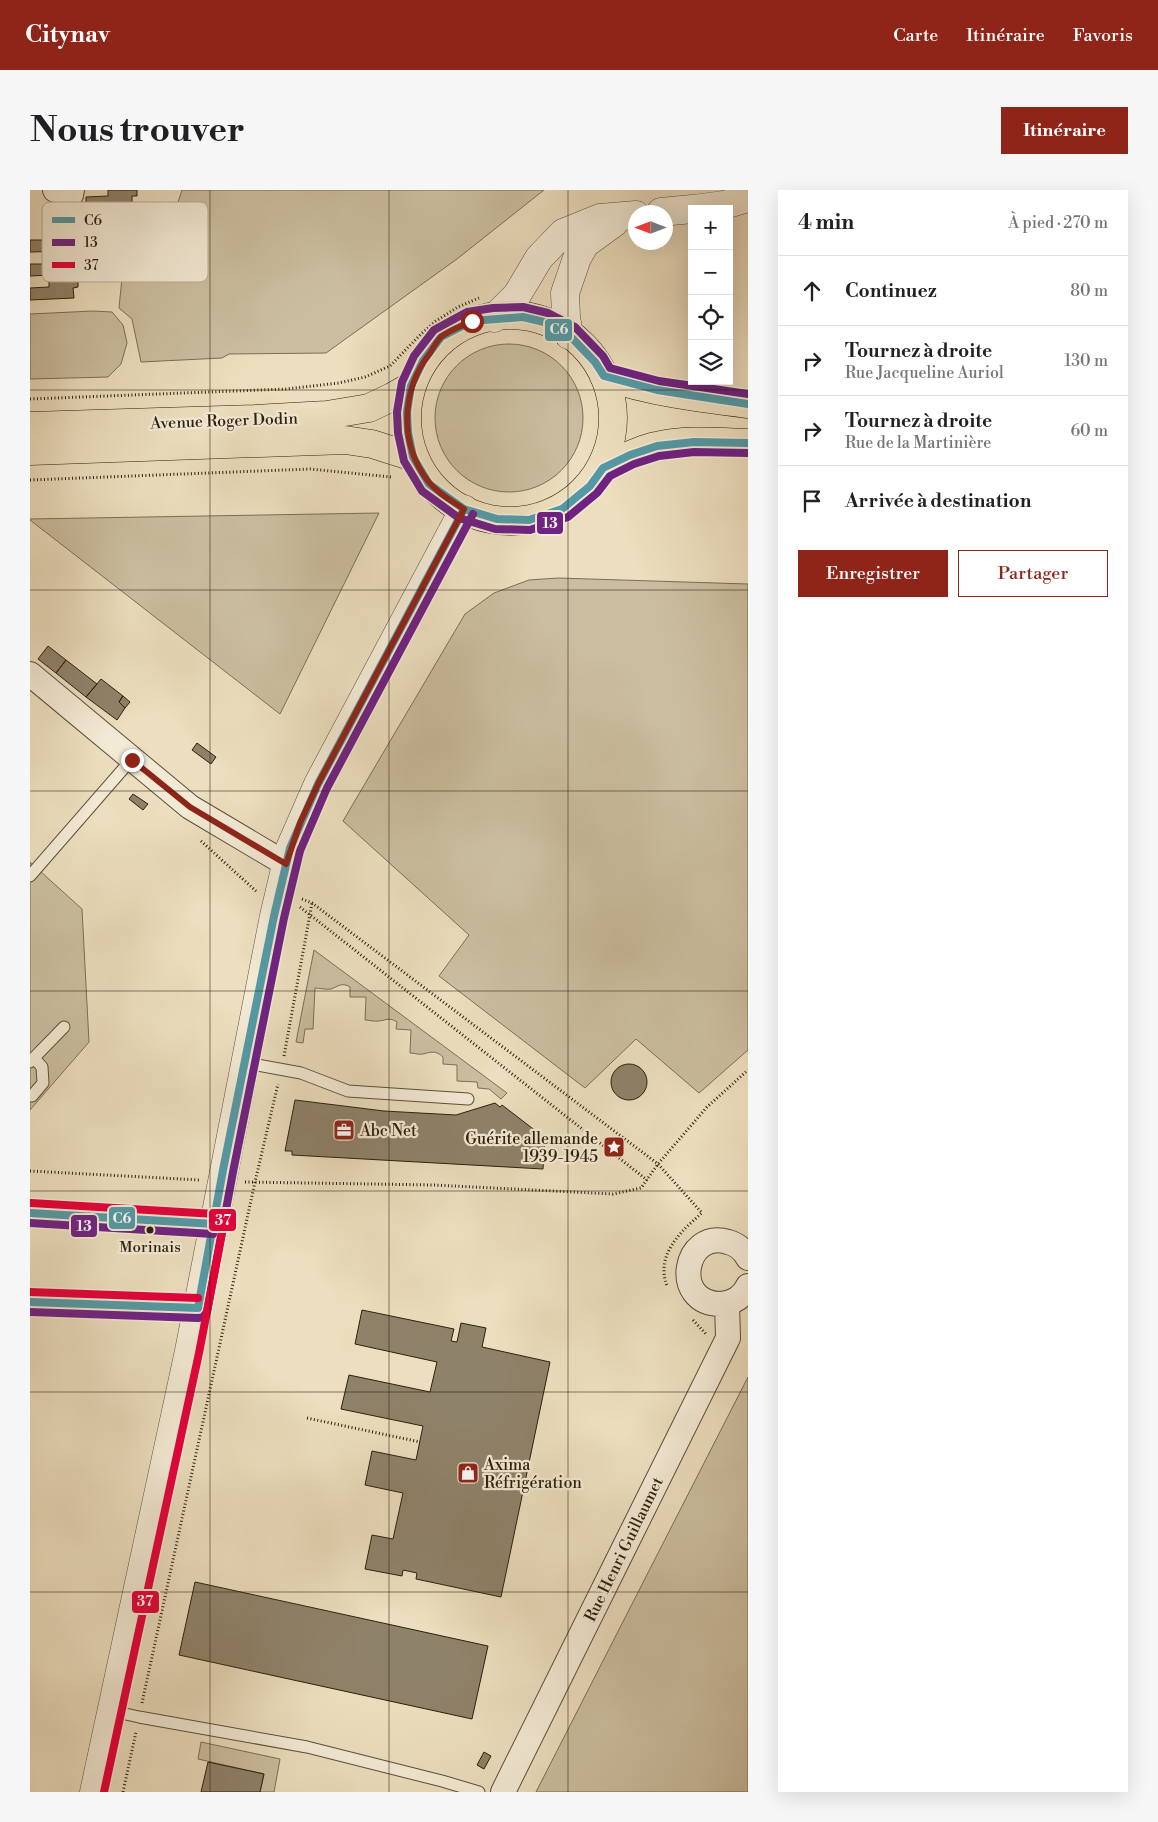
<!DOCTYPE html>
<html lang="fr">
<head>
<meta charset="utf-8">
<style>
  body { margin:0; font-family:"Libre Bodoni",serif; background:#f6f6f6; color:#202124 }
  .controls { position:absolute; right:15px; top:15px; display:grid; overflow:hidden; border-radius:0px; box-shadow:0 5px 20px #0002 }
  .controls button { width:45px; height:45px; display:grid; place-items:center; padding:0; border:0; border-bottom:1px solid #e0e0e0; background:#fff; color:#202124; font:25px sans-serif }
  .compass { position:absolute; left:598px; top:15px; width:45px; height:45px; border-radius:50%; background:#fff; box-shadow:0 5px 20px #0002; rotate:270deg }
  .stop { position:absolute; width:15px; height:15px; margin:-11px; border:4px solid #8f2418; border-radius:50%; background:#fff }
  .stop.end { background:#8f2418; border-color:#fff; box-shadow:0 1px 5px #0008 }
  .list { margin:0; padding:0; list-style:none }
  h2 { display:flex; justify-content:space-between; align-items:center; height:65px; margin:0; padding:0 20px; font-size:21px }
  h2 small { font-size:16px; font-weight:400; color:#757577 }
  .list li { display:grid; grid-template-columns:32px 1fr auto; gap:15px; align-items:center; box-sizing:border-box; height:70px; padding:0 20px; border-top:1px solid #e0e0e0 }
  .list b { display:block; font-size:19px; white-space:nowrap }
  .list p { margin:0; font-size:16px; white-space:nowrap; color:#757577 }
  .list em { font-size:16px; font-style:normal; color:#757577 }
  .actions { display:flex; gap:10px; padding:15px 20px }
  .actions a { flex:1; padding:11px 0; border:1px solid #8f2418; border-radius:0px; text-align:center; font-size:18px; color:#8f2418 }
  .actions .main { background:#8f2418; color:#fff }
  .icon { flex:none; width:28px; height:28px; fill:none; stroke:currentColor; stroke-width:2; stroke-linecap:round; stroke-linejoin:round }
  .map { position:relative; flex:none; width:718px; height:1602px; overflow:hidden; border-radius:0px }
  header { display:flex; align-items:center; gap:30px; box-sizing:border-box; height:70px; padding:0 25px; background:#8f2418; color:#fff }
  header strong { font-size:24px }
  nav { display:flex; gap:28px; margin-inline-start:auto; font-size:18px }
  .intro { display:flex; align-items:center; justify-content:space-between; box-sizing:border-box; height:120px; padding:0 30px }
  h1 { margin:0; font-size:35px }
  .button { padding:12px 22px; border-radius:0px; background:#8f2418; color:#fff; font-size:18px; font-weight:700 }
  main { display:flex; gap:30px; padding:0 30px }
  aside { flex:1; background:#fff; border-radius:0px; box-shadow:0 5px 20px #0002 }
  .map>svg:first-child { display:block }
  .green { fill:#cbbea0; stroke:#7b6e57 }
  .building { fill:#8f826a; stroke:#2b1f0e }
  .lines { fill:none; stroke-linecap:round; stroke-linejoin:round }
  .service-casing { stroke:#5b4f3a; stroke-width:13 }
  .minor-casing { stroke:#5b4f3a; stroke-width:26 }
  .tertiary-casing { stroke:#5b4f3a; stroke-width:29 }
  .primary-casing { stroke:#2b1f0e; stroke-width:29 }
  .trunk-casing { stroke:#2b1f0e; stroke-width:29 }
  .path { stroke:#2b1f0e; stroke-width:3; stroke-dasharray:1 2.5; stroke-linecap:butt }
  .service { stroke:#f3ead5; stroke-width:11 }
  .minor { stroke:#f3ead5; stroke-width:24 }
  .tertiary { stroke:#f3ead5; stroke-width:28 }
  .primary { stroke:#ecdebe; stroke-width:28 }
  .trunk { stroke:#ecdebe; stroke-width:28 }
  .bus-1-casing { stroke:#f3ead5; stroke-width:11 }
  .bus-2-casing { stroke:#f3ead5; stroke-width:11 }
  .bus-3-casing { stroke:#f3ead5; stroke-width:11 }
  .bus-1 { stroke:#549aa6; stroke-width:8 }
  .bus-2 { stroke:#6f2282; stroke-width:8 }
  .bus-3 { stroke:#e4003a; stroke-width:8 }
  .route { stroke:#8f2418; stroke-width:6 }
  .grid { fill:none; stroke:#2b1f0e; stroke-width:1; stroke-opacity:0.55 }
  .bus-dot { fill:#2b1f0e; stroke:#f3ead5; stroke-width:2 }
  .labels { text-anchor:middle; stroke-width:4.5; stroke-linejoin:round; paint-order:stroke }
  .bus-label { font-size:15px; fill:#2b1f0e; stroke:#f3ead5 }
  .street-label { font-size:16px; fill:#2b1f0e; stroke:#f3ead5 }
  .poi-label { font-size:16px; fill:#2b1f0e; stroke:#f3ead5; text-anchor:start }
  .key { fill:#f3ead5; stroke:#b7ad99; stroke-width:1 }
  .key-label { font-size:14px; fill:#2b1f0e }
  .line-badge { stroke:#f3ead5; stroke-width:2 }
  .badge-label { font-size:14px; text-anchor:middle; font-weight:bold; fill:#fff }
</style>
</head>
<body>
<header>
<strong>Citynav</strong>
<nav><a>Carte</a><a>Itinéraire</a><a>Favoris</a></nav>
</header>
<div class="intro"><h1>Nous trouver</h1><a class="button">Itinéraire</a></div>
<main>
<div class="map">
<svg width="718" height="1602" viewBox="0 0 718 1602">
  <rect width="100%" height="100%" fill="#ecdebe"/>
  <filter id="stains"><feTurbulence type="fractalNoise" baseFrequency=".004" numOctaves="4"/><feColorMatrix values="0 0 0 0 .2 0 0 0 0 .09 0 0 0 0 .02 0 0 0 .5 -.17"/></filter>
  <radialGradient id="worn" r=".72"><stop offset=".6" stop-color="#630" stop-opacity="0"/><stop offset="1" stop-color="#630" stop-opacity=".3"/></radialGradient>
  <path class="green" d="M152,0H514L427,69L296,163L199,164L192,168L111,172L102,129L89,118L98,27L145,21Z
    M63,121L82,122L93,135L97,153L91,174L78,187L0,189V124Z
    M405 228a74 74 0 1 1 148 0a74 74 0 1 1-148 0Z
    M349,323L250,524L0,330V329Z
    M528,388L718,394V860L669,903L606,849L555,898L409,786L439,745L313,631L435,424L464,403L499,390Z
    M0,672L52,719L59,852L0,920Z
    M284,760L477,903L471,909L459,899L448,898L447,892L427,891V875L413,874V867C406,860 401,862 393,864C390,865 384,863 380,863L381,840L366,839L367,832C359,827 357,830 349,831C345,832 339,830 335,830L336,807H320V797C312,792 309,796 301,799C297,800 289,798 285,798L283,839H275L273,853L266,852Z
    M718,1187V1602H506Z
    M171,1552L250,1569L244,1602H230L234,1584L168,1569Z"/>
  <path class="building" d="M78,0H107V6H102V17L56,18V7L78,6Z
    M18,37H47V50H42V61L0,62V50H18Z
    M47,60L48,74H43V84L0,86V74H19V61Z
    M48,84V97L43,98L44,108L0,110V98L19,97V85Z
    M18,456L36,470L26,483L8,469Z
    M36,470L67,494L56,507L26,483Z
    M71,489L93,506L89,512L95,518L87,530L56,507Z
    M93,506L100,512L95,518L89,512Z
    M167,553L186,567L181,574L162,560Z
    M103,604L118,614L113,620L99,609Z
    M581 892a18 18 0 1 1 36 0a18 18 0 1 1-36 0Z
    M265,910L354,921L426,925L465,913L470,917L472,915L515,948L513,979L262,965V961H255Z
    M332,1120L424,1139L421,1151L427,1152L431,1133L456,1138L452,1157L520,1172L471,1407L386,1389L387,1383L373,1380L372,1386L335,1379L342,1345L363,1349L373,1303L335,1295L342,1261L386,1270L393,1236L311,1219L319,1185L400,1202L407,1172L325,1154Z
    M165,1392L458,1456L442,1529L149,1465Z
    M454,1562L461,1566L454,1579L447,1575Z
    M178,1572L234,1584L230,1602H171Z"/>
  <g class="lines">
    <g class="service-casing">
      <path id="service" d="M0,686L101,570
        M0,872L34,837
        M216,873L271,883L318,901L438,909
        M0,906H2L13,893L12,877L4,868
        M0,1112L168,1118
        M82,1521L109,1527L277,1557L412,1591L449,1602"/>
    </g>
    <g class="minor-casing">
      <path id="minor" d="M25,0L41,5L42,0
        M0,484L160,617L256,674
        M0,1023L184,1034
        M718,1068C714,1060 706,1054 698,1052C654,1038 640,1114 691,1114C703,1113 713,1107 718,1096
        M473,1602L698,1148L697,1113"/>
    </g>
    <g class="tertiary-casing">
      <path id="tertiary" d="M664,19L694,15L718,8
        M631,22L662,19
        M464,128L487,105L509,68L533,43L570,28L606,25
        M539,145L536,127L535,103L547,68L555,54L584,33
        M64,1602L159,1161L244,726L260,658L288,594L434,319"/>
    </g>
    <g class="primary-casing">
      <path id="primary" d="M377 228a103 103 0 1 1 206 0a103 103 0 1 1-206 0Z
        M0,236L225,229L297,225L339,218L362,207L381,196
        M0,261L315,250L342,254L383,267"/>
    </g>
    <g class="trunk-casing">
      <path id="trunk" d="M574,186C620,202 669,208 718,214
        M573,278C590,270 607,260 626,256C654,249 689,252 718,253"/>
    </g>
    <path class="path" d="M0,209L256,199L309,193L335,187L360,176L392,143L406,131L428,117L449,108
      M0,290L280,279L361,287
      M385,291L399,294
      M171,651L227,702
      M272,709L282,713L628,974L672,1023C651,1041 625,1065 637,1096
      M270,717L617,990
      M254,866L282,713
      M0,981L170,990
      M215,992L404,995L583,1004L611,998L628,974L677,917L718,880
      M663,1130L676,1144
      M277,1228L390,1252
      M112,1513L225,992L248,894
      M93,1602L106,1542"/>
    <use href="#service" class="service"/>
    <use href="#minor" class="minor"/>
    <use href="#tertiary" class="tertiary"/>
    <use href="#primary" class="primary"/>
    <use href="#trunk" class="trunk"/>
    <g class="bus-1-casing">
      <path id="bus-1" d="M718,214L627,200L574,186L565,172L539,145L514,132L493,127L442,131L411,147L393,171L381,196L377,222L378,242L383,267L399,294L434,319L467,329L499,330L532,319L560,296L573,278L600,265L627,256L664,252L718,253
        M0,1023L184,1034
        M0,1112L168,1118L193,980L244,726L260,658L288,594L434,319"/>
    </g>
    <g class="bus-2-casing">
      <path id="bus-2" d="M718,263L664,262L629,266L604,274L580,286L567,303L538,327L500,340L465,339L429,328L392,301L374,271L368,243L367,222L372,192L384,166L404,140L437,122L463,118L493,117L518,123L545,137L573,166L580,178L629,191L718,204
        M0,1033L183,1044
        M0,1122L168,1128L173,1127L177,1122L203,982L254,728L270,661L297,598L443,324"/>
    </g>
    <g class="bus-3-casing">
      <path id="bus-3" d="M1,1013L185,1024L191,1027L194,1033L169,1163L74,1602
        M0,1102L168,1108"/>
    </g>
    <use href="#bus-1" class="bus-1"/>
    <use href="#bus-2" class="bus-2"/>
    <use href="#bus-3" class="bus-3"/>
  </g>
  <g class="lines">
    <path class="route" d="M102,570L160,617L256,674L270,633L288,594L434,319C422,311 407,303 398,291C369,254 371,200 400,163C403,158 407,151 411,147C419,140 432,136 442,131"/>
  </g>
  <path class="grid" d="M180,0V1602M359,0V1602M538,0V1602M0,200H718M0,400H718M0,601H718M0,801H718M0,1001H718M0,1202H718M0,1402H718"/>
  <defs>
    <g id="office-square" transform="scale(1.125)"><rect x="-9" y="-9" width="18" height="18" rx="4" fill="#8f2418" stroke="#f3ead5"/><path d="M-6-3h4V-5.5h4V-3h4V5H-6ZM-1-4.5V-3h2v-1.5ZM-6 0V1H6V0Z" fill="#fff"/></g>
    <g id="sight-square" transform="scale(1.125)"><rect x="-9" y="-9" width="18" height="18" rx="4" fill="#8f2418" stroke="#f3ead5"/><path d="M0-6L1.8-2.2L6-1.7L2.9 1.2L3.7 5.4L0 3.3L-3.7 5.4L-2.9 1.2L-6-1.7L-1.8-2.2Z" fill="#fff"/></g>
    <g id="shop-square" transform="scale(1.125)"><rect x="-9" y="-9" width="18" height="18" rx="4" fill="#8f2418" stroke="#f3ead5"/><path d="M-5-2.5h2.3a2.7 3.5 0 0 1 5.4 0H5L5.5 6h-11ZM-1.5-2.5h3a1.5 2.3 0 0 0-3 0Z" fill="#fff"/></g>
  </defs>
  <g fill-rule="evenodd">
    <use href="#office-square" x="314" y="940"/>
    <use href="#sight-square" x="584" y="957"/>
    <use href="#shop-square" x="438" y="1283"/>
  </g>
  <circle class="bus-dot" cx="120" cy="1040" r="4.5"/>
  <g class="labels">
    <g class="bus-label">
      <text x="120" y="1062">Morinais</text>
    </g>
    <g class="street-label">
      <text transform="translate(194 230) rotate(-2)" y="6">Avenue Roger Dodin</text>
      <text transform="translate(593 1359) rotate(-64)" y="6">Rue Henri Guillaumet</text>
    </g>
    <g class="poi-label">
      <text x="330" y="946">Abc Net</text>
      <text x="568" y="954" text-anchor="end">Guérite allemande<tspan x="568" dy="18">1939-1945</tspan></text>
      <text x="454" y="1280">Axima<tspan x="454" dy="18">Réfrigération</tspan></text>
    </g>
  </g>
  <rect x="12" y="12" width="166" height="80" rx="8" class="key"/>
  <rect x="22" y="27" width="23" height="6" fill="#549aa6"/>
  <rect x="22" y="49" width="23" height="7" fill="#6f2282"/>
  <rect x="22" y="72" width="23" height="6" fill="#e4003a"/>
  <g class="key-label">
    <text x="54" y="35">C6</text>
    <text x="54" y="57">13</text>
    <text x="54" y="80">37</text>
  </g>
  <g class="line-badge">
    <rect x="514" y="128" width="29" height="24" rx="5" fill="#549aa6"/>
    <rect x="506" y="321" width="28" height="24" rx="5" fill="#6f2282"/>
    <rect x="78" y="1016" width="28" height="24" rx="5" fill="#549aa6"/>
    <rect x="178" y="1018" width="29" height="24" rx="5" fill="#e4003a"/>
    <rect x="40" y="1024" width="28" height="24" rx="5" fill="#6f2282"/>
    <rect x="101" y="1400" width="29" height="24" rx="5" fill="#e4003a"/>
  </g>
  <g class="badge-label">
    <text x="529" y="144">C6</text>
    <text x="520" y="338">13</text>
    <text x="92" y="1033">C6</text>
    <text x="193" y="1035">37</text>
    <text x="54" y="1041">13</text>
    <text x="115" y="1416">37</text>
  </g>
  <rect width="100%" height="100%" filter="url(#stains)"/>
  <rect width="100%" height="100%" fill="url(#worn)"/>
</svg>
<div class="controls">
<button>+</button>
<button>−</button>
<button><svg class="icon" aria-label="locate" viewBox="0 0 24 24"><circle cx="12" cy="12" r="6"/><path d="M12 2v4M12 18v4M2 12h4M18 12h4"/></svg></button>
<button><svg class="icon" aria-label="layers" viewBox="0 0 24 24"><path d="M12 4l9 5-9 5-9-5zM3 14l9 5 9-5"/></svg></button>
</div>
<svg class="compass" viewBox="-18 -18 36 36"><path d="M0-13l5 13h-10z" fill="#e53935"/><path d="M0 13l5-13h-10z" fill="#757577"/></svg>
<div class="stop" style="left:442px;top:131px"></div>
<div class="stop end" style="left:102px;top:570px"></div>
</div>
<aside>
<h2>4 min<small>À pied · 270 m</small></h2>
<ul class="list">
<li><svg class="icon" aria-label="ahead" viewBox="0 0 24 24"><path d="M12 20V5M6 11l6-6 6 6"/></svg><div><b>Continuez</b></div><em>80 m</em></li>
<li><svg class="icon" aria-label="right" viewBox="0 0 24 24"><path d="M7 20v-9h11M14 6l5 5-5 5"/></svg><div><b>Tournez à droite</b><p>Rue Jacqueline Auriol</p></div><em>130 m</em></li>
<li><svg class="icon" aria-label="right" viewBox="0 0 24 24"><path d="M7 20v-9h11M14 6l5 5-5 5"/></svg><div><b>Tournez à droite</b><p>Rue de la Martinière</p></div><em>60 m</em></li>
<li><svg class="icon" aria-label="arrive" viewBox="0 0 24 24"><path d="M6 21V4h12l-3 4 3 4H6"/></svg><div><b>Arrivée à destination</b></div></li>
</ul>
<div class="actions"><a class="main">Enregistrer</a><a>Partager</a></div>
</aside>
</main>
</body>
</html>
